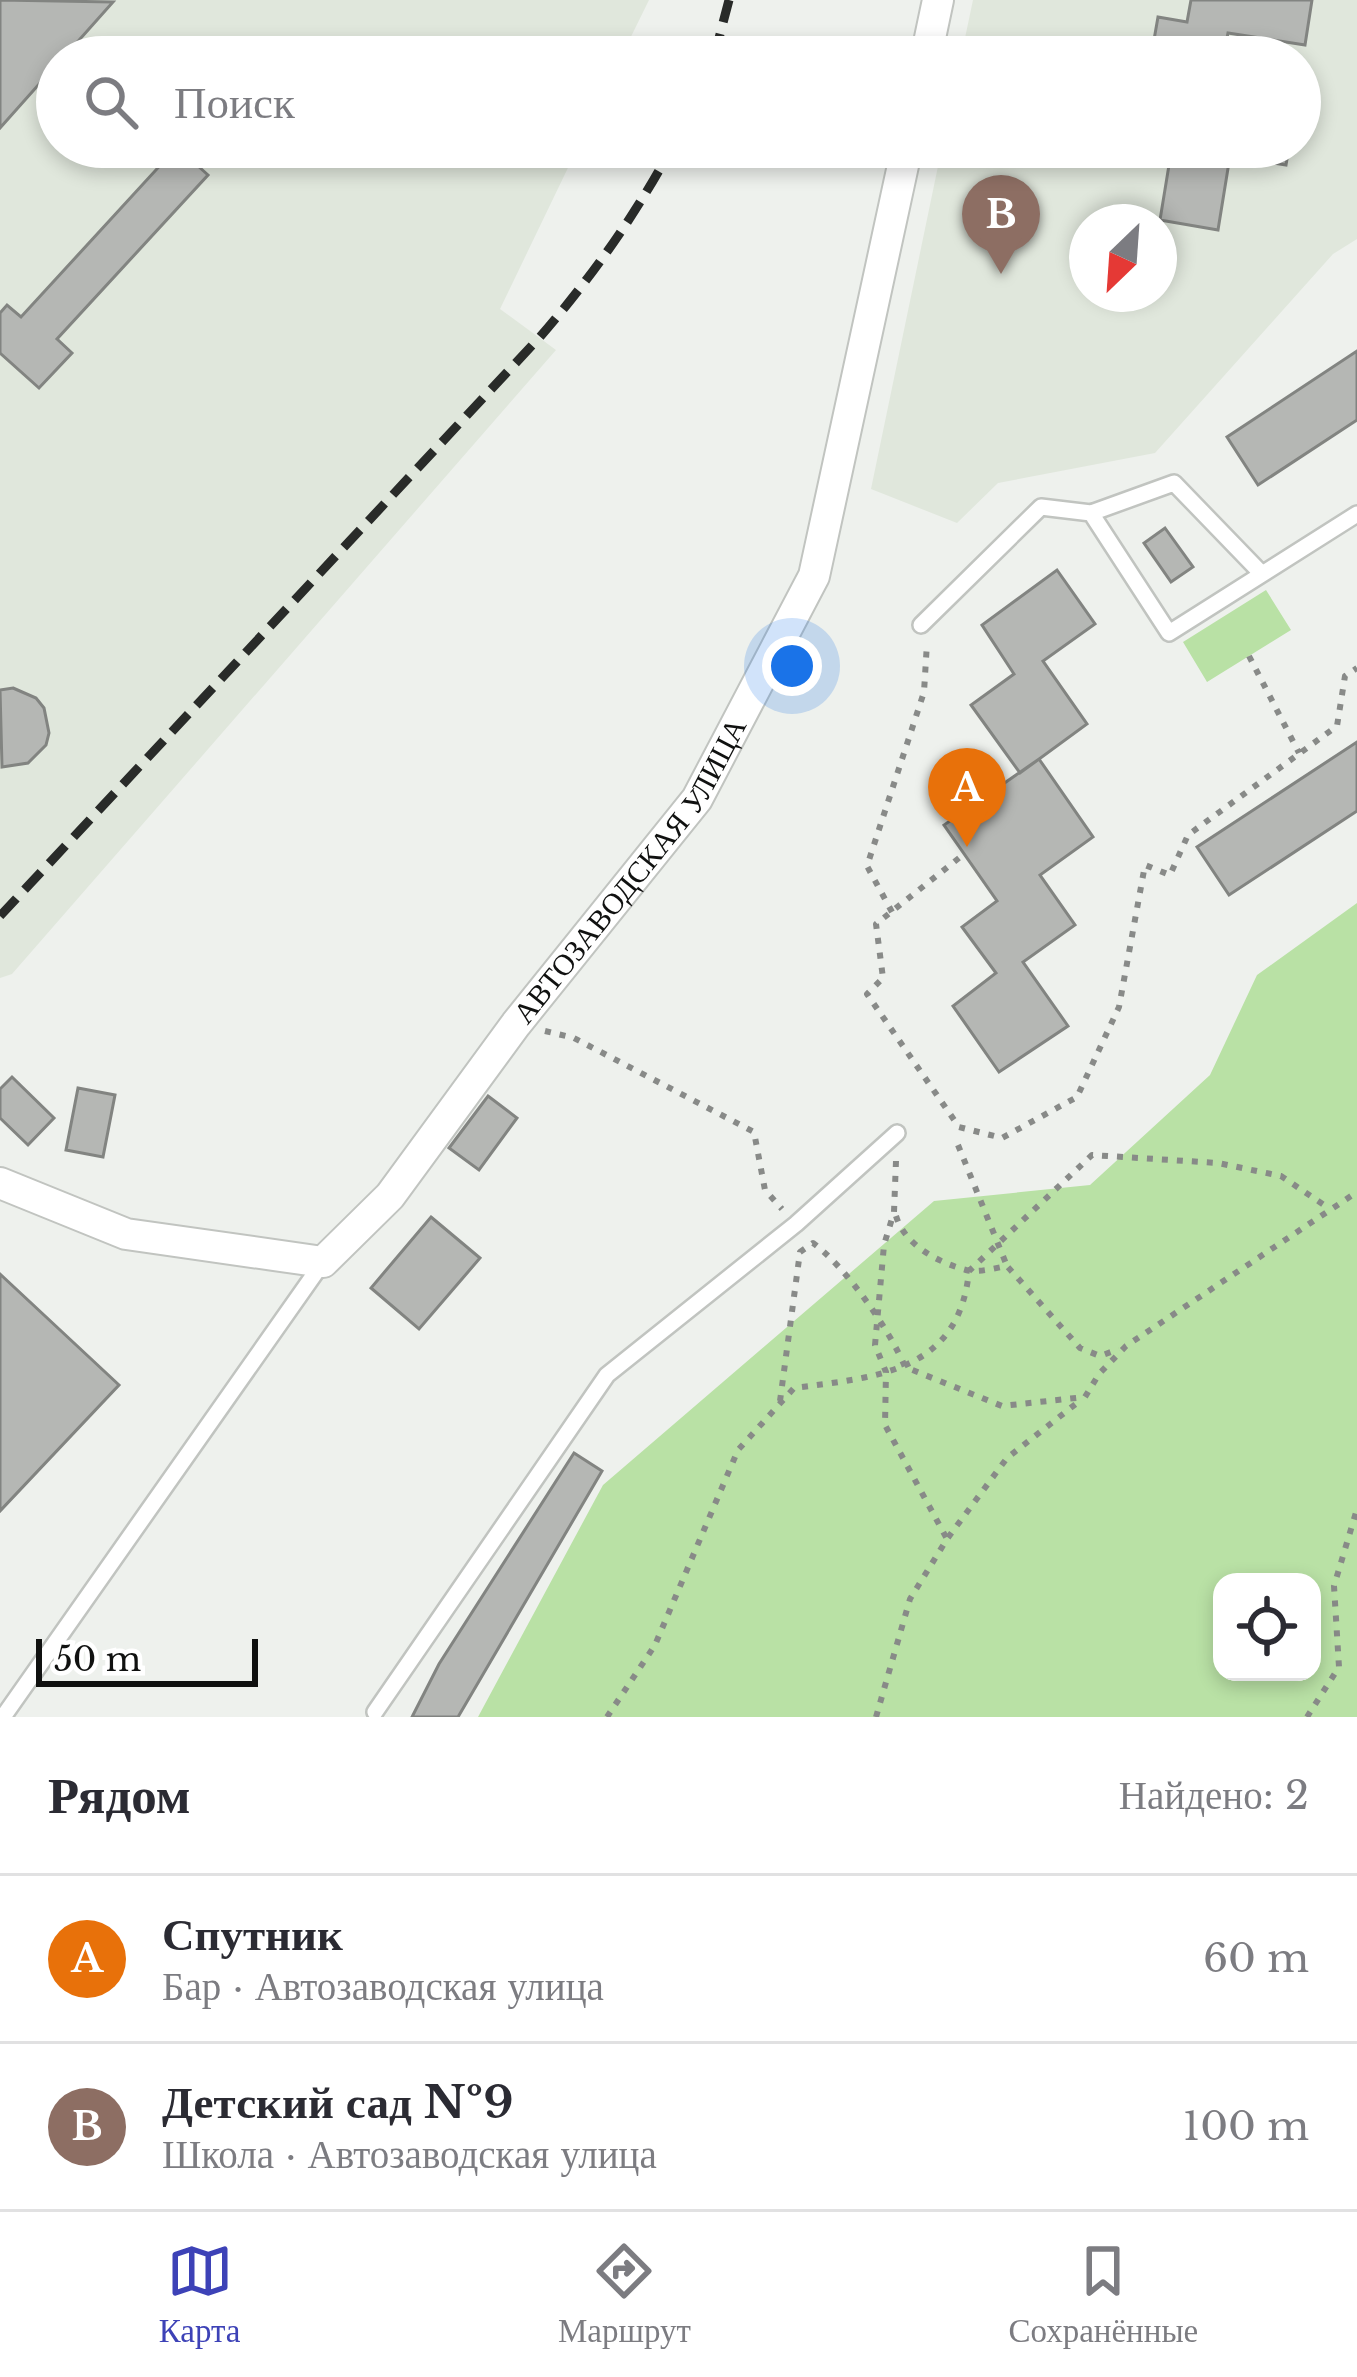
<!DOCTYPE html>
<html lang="ru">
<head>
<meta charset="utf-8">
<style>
  body { margin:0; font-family:"Libre Baskerville",serif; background:#f2f2f3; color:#2b2b33 }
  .controls { position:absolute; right:36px; bottom:36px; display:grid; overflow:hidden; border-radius:24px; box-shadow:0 6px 18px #0003 }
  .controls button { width:108px; height:108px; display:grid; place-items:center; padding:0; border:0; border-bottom:3px solid #e1e1e2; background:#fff; color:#2b2b33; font:60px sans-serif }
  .compass { position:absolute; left:1069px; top:204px; width:108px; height:108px; border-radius:50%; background:#fff; box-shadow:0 6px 18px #0003; rotate:205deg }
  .scale { position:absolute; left:36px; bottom:30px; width:222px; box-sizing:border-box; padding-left:12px; border:6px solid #101110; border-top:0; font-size:33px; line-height:42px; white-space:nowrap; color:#101110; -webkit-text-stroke:9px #fff; paint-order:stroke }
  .you { position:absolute; left:792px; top:666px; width:42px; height:42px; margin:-30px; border:9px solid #fff; border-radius:50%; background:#1a73e8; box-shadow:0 0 0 18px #1a73e833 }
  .badge { display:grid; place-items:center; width:78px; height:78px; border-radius:50%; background:#3d42b7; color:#fff; font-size:39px; font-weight:700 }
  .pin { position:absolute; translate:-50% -99px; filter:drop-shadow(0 3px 6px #0008) }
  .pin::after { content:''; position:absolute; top:63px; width:42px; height:36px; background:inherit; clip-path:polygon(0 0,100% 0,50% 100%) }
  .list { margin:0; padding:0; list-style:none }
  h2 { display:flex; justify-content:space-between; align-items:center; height:156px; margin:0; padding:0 48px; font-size:51px }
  h2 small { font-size:39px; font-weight:400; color:#7c7c81 }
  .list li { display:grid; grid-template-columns:78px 1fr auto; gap:36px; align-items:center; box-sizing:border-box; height:168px; padding:0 48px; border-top:3px solid #e1e1e2 }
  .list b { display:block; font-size:45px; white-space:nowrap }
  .list p { margin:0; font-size:39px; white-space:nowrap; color:#7c7c81 }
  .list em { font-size:39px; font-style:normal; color:#7c7c81 }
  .icon { flex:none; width:66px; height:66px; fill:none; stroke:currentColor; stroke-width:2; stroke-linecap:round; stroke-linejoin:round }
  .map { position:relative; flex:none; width:1357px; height:1717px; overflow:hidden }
  .search { position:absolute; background:#fff; box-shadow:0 6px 18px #0003; left:36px; right:36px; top:36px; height:132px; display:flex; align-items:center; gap:30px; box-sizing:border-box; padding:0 42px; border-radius:66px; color:#7c7c81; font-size:45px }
  .sheet { height:492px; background:#fff }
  nav { display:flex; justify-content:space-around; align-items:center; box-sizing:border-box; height:168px; border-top:3px solid #e1e1e2; background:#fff; font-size:33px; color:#7c7c81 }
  nav a { display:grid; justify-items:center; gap:6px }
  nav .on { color:#3d42b7 }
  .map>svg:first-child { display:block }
  .built { fill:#e0e7dc; fill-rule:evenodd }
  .green { fill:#b9e1a5; fill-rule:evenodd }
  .building { fill:#b5b7b4; stroke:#828481; stroke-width:3 }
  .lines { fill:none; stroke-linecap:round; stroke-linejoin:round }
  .service-casing { stroke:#c1c4c0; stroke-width:20 }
  .minor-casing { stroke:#c1c4c0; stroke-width:34 }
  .path { stroke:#888a88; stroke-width:6; stroke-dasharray:6 9; stroke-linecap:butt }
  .service { stroke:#fff; stroke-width:15 }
  .minor { stroke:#fff; stroke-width:30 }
  .rail { stroke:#292b29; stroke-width:9; stroke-dasharray:24 12; stroke-linecap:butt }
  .labels { text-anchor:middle; stroke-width:10; stroke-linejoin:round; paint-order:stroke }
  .street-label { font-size:30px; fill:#101110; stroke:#fff }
</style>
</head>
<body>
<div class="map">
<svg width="1357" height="1717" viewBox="0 0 1357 1717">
  <rect width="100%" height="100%" fill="#eef1ed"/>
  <path class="built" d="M0,0H649L621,57H57V147H578L500,309L556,350L12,974L0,978Z
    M973,0H1357V239L1333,254L1155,453L998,483L957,523L871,489L942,147H1300V57H961ZM1087,222H1159V294H1087Z"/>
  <path class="green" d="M1266,590L1291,630L1207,682L1183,642Z
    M1357,903V1717H478L603,1485L934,1201L1090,1185L1210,1075L1257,975ZM1312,1582V1672H1222V1582Z"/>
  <path class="building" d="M0,0L113,2L64,57H57V64L0,128Z
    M1191,0H1312L1305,45L1228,33L1223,57H1151L1158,17L1187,22Z
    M177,147L208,175L57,339L72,353L39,388L0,353V313L7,305L21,317Z
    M1099,147H1289L1286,165L1230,156L1218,230L1160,220L1170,159Z
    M1357,351V420L1258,485L1227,437Z
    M1165,528L1193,567L1171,582L1144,543Z
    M1057,570L1095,624L1043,661L1087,724L1020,773L971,705L1014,674L982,625Z
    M13,688L36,698L44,708L49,733L46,745L28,763L2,767L0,690Z
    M1357,742V811L1229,895L1197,847Z
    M1039,759L1093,837L1040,875L1075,925L1023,962L1068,1026L999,1072L953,1006L996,973L962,927L997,901L944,825Z
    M12,1077L54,1118L28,1145L0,1118V1089Z
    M78,1088L115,1095L103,1157L66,1150Z
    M488,1096L517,1118L479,1170L449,1148Z
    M431,1217L480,1258L419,1329L371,1288Z
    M0,1274L119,1385L0,1511Z
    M574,1453L602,1471L458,1717H412L439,1664Z"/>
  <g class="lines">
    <g class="service-casing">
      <path id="service" d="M1091,513L1174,483L1262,574
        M921,625L1041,507L1091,513L1169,633L1357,514
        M375,1712L607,1375L796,1224L897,1133
        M3,1717L323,1262"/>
    </g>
    <g class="minor-casing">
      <g id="minor">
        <path d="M926,57L938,0"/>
        <path id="s1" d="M0,1183L126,1234L323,1262L390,1196L516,1024L697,799L814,576L907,147"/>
      </g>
    </g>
    <path class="path" d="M1249,656L1299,753
      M959,858L876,924L883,978L867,994L959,1127L1002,1138L1077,1097L1119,1007L1145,865L1170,875L1188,835L1337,726L1345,676L1357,668
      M892,912L867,866L924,692L927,643
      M545,1031L574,1038L754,1132L765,1190L782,1209
      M958,1145L1007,1266
      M896,1161L894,1212L884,1245L875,1345L886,1372L885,1425L947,1539
      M896,1216C905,1245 937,1262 966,1270C978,1273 995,1268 1007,1266L1080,1348L1100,1356L1119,1349
      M780,1401L800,1252L813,1243C845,1266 890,1330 905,1367L1002,1406L1085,1397L1099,1374L1126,1346L1357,1192
      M607,1717L655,1645L738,1450L794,1388C878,1377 959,1372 969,1271L1092,1155L1218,1163L1281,1176L1330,1209
      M876,1717L910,1599L947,1539L1007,1458L1082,1399
      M1307,1717L1339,1667L1334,1586L1357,1509"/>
    <use href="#service" class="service"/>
    <use href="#minor" class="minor"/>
    <path class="rail" d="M714,57L729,0
      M0,916L539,338C591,278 635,216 672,147"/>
  </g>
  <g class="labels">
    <g class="street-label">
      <text dy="10" stroke="none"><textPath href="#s1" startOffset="834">АВТОЗАВОДСКАЯ УЛИЦА</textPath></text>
    </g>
  </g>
</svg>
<div class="controls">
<button><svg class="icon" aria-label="locate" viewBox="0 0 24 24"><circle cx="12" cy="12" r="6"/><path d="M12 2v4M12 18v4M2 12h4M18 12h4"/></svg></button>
</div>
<svg class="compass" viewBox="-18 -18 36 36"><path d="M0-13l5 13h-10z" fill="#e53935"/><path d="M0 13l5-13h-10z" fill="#7c7c81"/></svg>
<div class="scale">50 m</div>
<div class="you"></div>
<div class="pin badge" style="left:967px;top:847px;background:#e8710a">A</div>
<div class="pin badge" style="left:1001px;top:274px;background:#8d6e63">B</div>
<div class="search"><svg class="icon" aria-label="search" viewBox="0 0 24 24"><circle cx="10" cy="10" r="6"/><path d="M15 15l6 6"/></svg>Поиск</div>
</div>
<section class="sheet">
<h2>Рядом<small>Найдено: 2</small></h2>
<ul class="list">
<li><span class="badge" style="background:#e8710a">A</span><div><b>Спутник</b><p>Бар · Автозаводская улица</p></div><em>60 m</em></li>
<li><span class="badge" style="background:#8d6e63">B</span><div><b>Детский сад №9</b><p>Школа · Автозаводская улица</p></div><em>100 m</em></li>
</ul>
</section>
<nav>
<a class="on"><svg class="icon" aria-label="map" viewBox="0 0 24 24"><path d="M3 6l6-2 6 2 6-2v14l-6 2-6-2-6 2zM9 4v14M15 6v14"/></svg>Карта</a>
<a><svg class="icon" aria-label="directions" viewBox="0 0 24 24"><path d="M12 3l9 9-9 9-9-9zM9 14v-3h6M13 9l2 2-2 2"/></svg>Маршрут</a>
<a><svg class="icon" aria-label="saved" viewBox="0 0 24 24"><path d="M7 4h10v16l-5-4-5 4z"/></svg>Сохранённые</a>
</nav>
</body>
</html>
